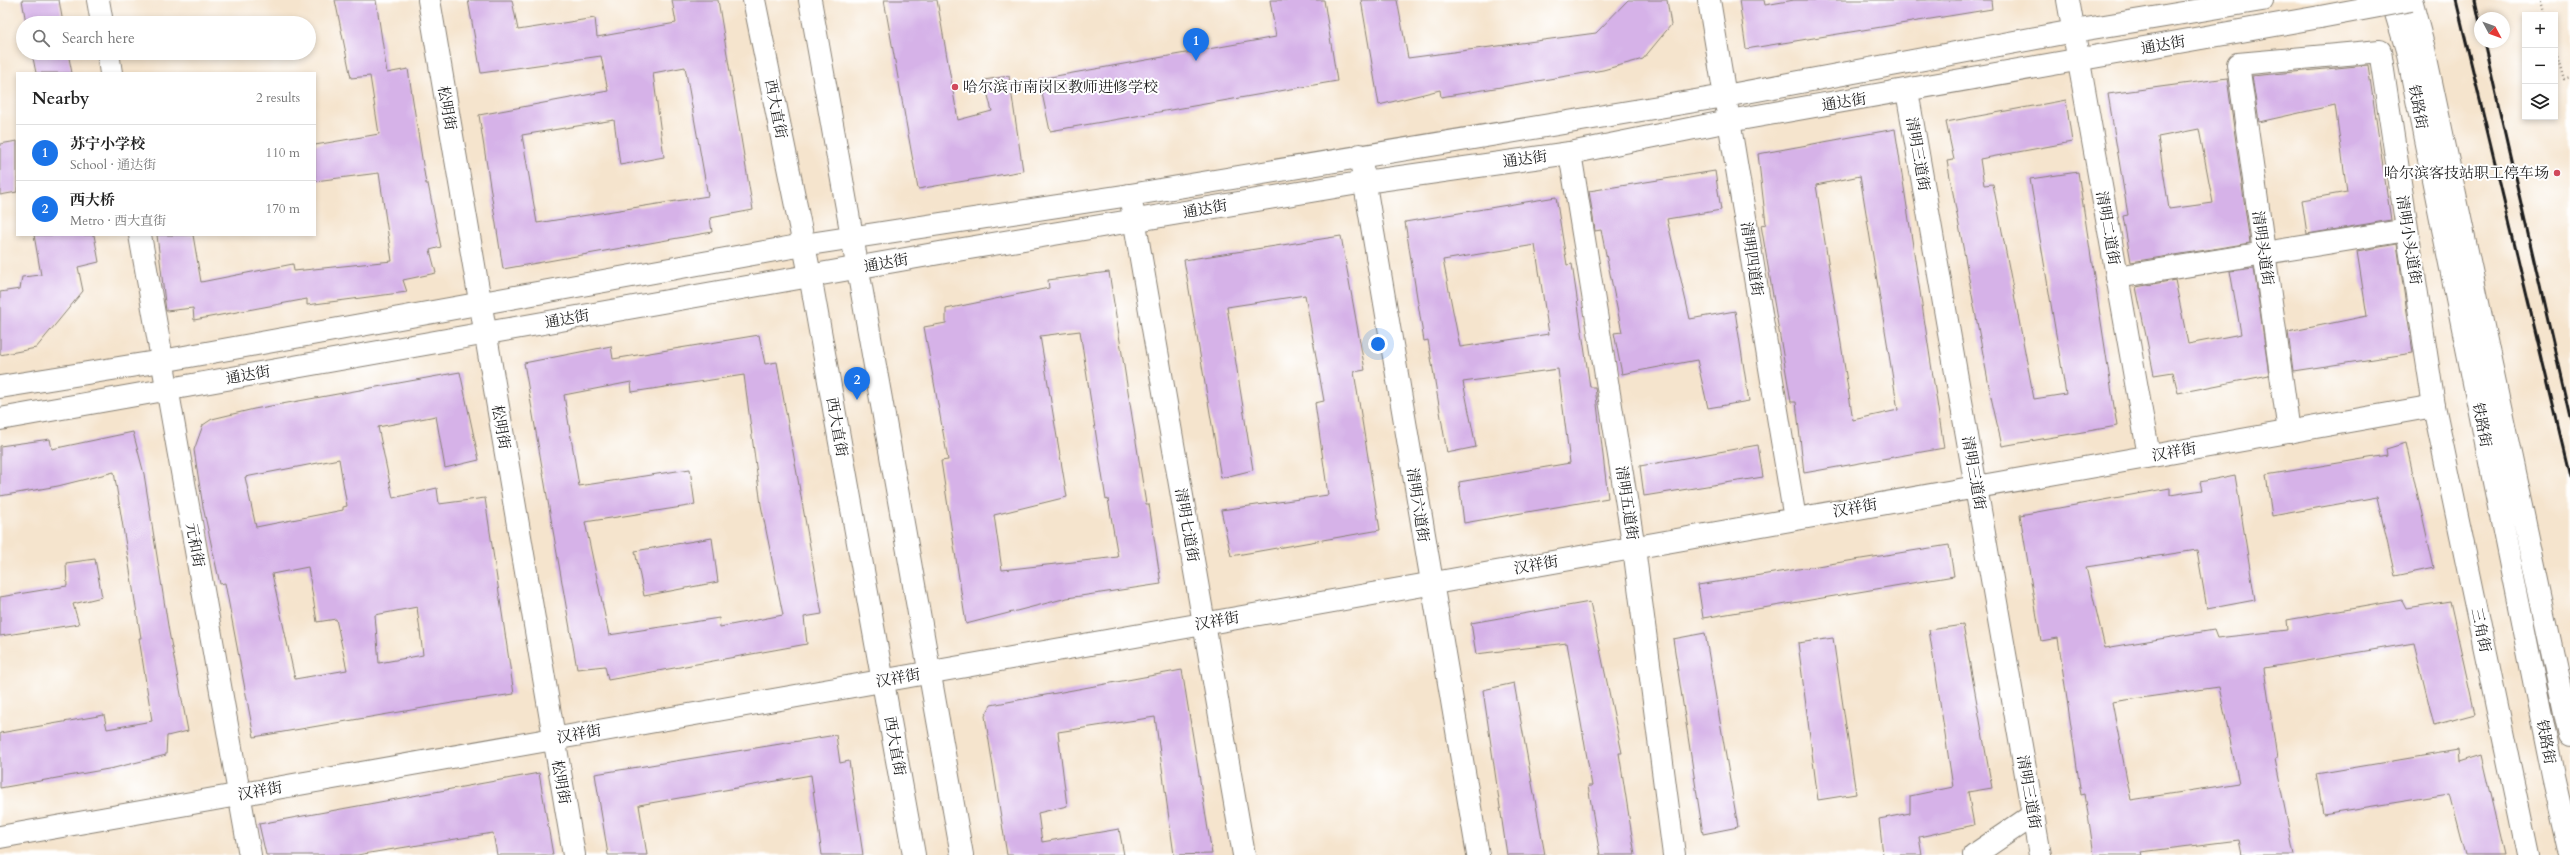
<!DOCTYPE html>
<html lang="en">
<head>
<meta charset="utf-8">
<style>
  body { margin:0; font-family:Cardo,"Noto Serif SC",serif; background:#f6f6f6; color:#222 }
  .controls { position:absolute; right:12px; top:12px; display:grid; overflow:hidden; border-radius:0px; box-shadow:0 2px 6px #0003 }
  .controls button { width:36px; height:36px; display:grid; place-items:center; padding:0; border:0; border-bottom:1px solid #e0e0e0; background:#fff; color:#222; font:20px sans-serif }
  .compass { position:absolute; left:2474px; top:12px; width:36px; height:36px; border-radius:50%; background:#fff; box-shadow:0 2px 6px #0003; rotate:131deg }
  .you { position:absolute; left:1378px; top:344px; width:14px; height:14px; margin:-10px; border:3px solid #fff; border-radius:50%; background:#1a73e8; box-shadow:0 0 0 6px #1a73e833 }
  .badge { display:grid; place-items:center; width:26px; height:26px; border-radius:50%; background:#1a73e8; color:#fff; font-size:13px; font-weight:700 }
  .pin { position:absolute; translate:-50% -33px; filter:drop-shadow(0 1px 2px #0008) }
  .pin::after { content:''; position:absolute; top:21px; width:14px; height:12px; background:inherit; clip-path:polygon(0 0,100% 0,50% 100%) }
  .list { margin:0; padding:0; list-style:none }
  h2 { display:flex; justify-content:space-between; align-items:center; height:52px; margin:0; padding:0 16px; font-size:17px }
  h2 small { font-size:13px; font-weight:400; color:#767676 }
  .list li { display:grid; grid-template-columns:26px 1fr auto; gap:12px; align-items:center; box-sizing:border-box; height:56px; padding:0 16px; border-top:1px solid #e0e0e0 }
  .list b { display:block; font-size:15px; white-space:nowrap }
  .list p { margin:0; font-size:13px; white-space:nowrap; color:#767676 }
  .list em { font-size:13px; font-style:normal; color:#767676 }
  .icon { flex:none; width:22px; height:22px; fill:none; stroke:currentColor; stroke-width:2; stroke-linecap:round; stroke-linejoin:round }
  .map { position:relative; flex:none; width:2570px; height:855px; overflow:hidden }
  .search { position:absolute; background:#fff; box-shadow:0 2px 6px #0003; left:16px; top:16px; width:300px; height:44px; display:flex; align-items:center; gap:10px; box-sizing:border-box; padding:0 14px; border-radius:22px; color:#767676; font-size:15px }
  .panel { position:absolute; background:#fff; box-shadow:0 2px 6px #0003; left:16px; top:72px; width:300px; height:164px; border-radius:0px }
  .map>svg:first-child { display:block }
  .building { fill:#d6b2e8; fill-rule:evenodd }
  .lines { fill:none; stroke-linecap:round; stroke-linejoin:round }
  .minor-casing { stroke:#888074; stroke-width:24 }
  .tertiary-casing { stroke:#888074; stroke-width:24 }
  .secondary-casing { stroke:#888074; stroke-width:24 }
  .primary-casing { stroke:#888074; stroke-width:24 }
  .path { stroke:#888074; stroke-width:2.5; stroke-dasharray:1 3; stroke-linecap:butt }
  .minor { stroke:#fff; stroke-width:22 }
  .tertiary { stroke:#fff; stroke-width:22 }
  .secondary { stroke:#fff; stroke-width:22 }
  .primary { stroke:#fff; stroke-width:22 }
  .rail { stroke:#1c1c1c; stroke-width:3 }
  .secondary-bridge-casing { stroke:#888074; stroke-width:24; stroke-linecap:butt }
  .secondary-bridge { stroke:#fff; stroke-width:22 }
  .poi-dot { fill:#d1495b; stroke:#fff; stroke-width:1.5 }
  .labels { text-anchor:middle; stroke-width:4; stroke-linejoin:round; paint-order:stroke }
  .street-label { font-size:15px; fill:#1c1c1c; stroke:#fff }
  .poi-label { font-size:15px; fill:#1c1c1c; stroke:#fff; text-anchor:start }
</style>
</head>
<body>
<div class="map">
<svg width="2570" height="855" viewBox="0 0 2570 855">
  <rect width="100%" height="100%" fill="#fff"/>
  <filter id="ink" filterUnits="userSpaceOnUse"><feTurbulence type="fractalNoise" baseFrequency=".025" numOctaves="2"/><feDisplacementMap in="SourceGraphic" scale="8" xChannelSelector="R" yChannelSelector="G"/><feConvolveMatrix kernelMatrix="1 2 1 2 8 2 1 2 1" color-interpolation-filters="sRGB"/></filter>
  <filter id="wash" filterUnits="userSpaceOnUse"><feTurbulence type="fractalNoise" baseFrequency=".012" numOctaves="4" result="noise"/><feDisplacementMap in="SourceGraphic" scale="16" xChannelSelector="R" yChannelSelector="G"/><feGaussianBlur stdDeviation="0.9" result="paint"/><feColorMatrix in="noise" values="0 0 0 0 0 0 0 0 0 0 0 0 0 0 0 0 0 1.4 0 .05"/><feComposite in="paint" operator="in"/></filter>
  <g filter="url(#wash)">
    <rect width="100%" height="100%" fill="#f5e4cd"/>
    <g id="blocks">
      <path class="building" d="M22,0H59L63,23H26Z
        M335,0H376L387,73L408,69L426,184H428L441,247L430,250L436,273L403,280L407,292L307,305V299L194,320L193,308L166,311L157,235H193L201,282L293,264L294,271L392,261L379,173L315,181V145L379,134L370,76L351,78Z
        M468,0H512L518,30L595,18L597,37L676,23L672,0H718L753,210L710,218L712,232L503,269L479,115L608,91L601,56L481,73ZM685,67L708,196L537,223L522,135L614,120L620,165L664,157L653,73Z
        M884,0H937L958,120L992,111L984,80L1009,76L1023,171L918,189Z
        M1270,0H1324L1337,81L1050,131L1039,79L1276,37Z
        M1361,0H1397L1408,58L1596,33L1628,0H1667L1671,25L1643,59L1603,70L1441,97L1440,90L1379,105Z
        M1739,0H1764L1765,5L1794,0H1991L1992,9L1746,49Z
        M32,53H68L72,73H36Z
        M2368,65L2391,220L2307,234L2302,200L2347,192L2335,105L2259,122L2252,76Z
        M2227,78L2250,243L2131,262L2123,216L2128,215L2108,94ZM2199,129L2213,203L2169,209L2158,137Z
        M2066,100L2072,142L1980,159L1984,185L1993,184L2034,399L2066,394L2030,179L2078,172L2117,426L2002,446L1991,397L1947,161L1954,160L1946,122Z
        M1895,129L1944,448L1804,473L1796,402H1791L1761,225L1766,224L1758,154ZM1860,176L1898,410L1853,420L1816,185Z
        M17,141V192L0,195V144Z
        M1715,171L1721,210L1667,219L1690,319L1735,311L1749,401L1708,408L1697,360L1622,374L1614,333L1622,332L1601,230L1595,231L1589,191Z
        M1556,197L1567,265L1572,264L1590,387H1595L1608,498L1464,523L1459,482L1570,463L1558,369L1463,382L1476,447L1447,453L1428,340L1424,341L1405,222ZM1535,245L1549,334L1460,347L1443,260Z
        M34,235H94L99,262L78,267L83,291L36,348L0,355V292L20,289L22,277L41,275Z
        M1341,236L1365,370L1354,372L1380,530L1231,556L1221,510L1328,495L1315,403L1324,401L1305,295L1227,307L1253,470L1221,478L1184,260Z
        M2397,244L2413,353L2293,371L2288,332L2367,316L2357,251Z
        M2254,268L2269,375L2178,393L2173,372L2154,375L2136,287L2175,280L2188,344L2241,334L2230,271Z
        M1109,272L1146,504H1149L1161,584L1067,598L966,624L941,461L948,460L924,327L946,323V309L1049,288L1048,280ZM1080,331L1106,500L1108,499L1118,557L1002,570L994,515L1067,497L1040,336Z
        M759,335L765,364L777,362L822,614L804,617L807,644L608,680L605,666L577,669L524,363L611,346L613,359ZM744,375L761,505L783,615L720,627L719,618L609,635L585,522L695,505L690,469L579,486L564,395L631,382L632,392Z
        M460,372L479,460L445,468L436,416L378,427L393,498L437,488L439,504L485,498L514,694L458,702L254,737L225,583L220,584L203,507L194,450L203,425L212,419L254,409ZM339,459L347,506L343,507V510L256,527L245,477ZM308,567L317,622L336,619L347,670L295,679L272,574ZM417,607L423,655L379,663L375,615Z
        M133,432L144,474L169,632L188,731L167,736L166,755L114,768L0,788V733L104,715L107,729L152,721L139,638H141L114,472L58,486L0,496V446L50,439L52,449Z
        M2406,443L2434,568L2395,576L2377,497L2272,516L2266,475L2387,455L2386,449Z
        M1758,445L1763,477L1644,496L1640,466Z
        M2235,475L2255,600L2207,609L2197,550L2086,567L2105,648L2214,630L2217,638L2288,630L2287,620L2402,600L2406,608L2450,601L2475,714L2434,725L2414,643L2264,668L2277,758L2275,759L2294,855H2242L2239,840L2141,852L2142,855H2094L2085,794L2081,795L2058,638L2041,641L2020,515L2170,488V495L2202,490L2200,482ZM2219,687L2239,783L2131,800L2112,702Z
        M712,538L718,582L644,596L635,551Z
        M1949,545L1954,576L1703,618L1698,585Z
        M95,559L102,597L73,604L79,624L0,636V597L67,586L66,563Z
        M1590,602L1622,753H1619L1635,855H1600L1588,786H1592L1567,643L1476,654L1471,623Z
        M1963,625L1992,788L1968,792L1974,825L1919,837L1922,855H1883L1879,819L1910,813V796L1953,787L1929,630Z
        M1705,633L1738,827L1703,834L1673,639Z
        M1833,638L1856,794L1818,800L1798,643Z
        M1182,670L1212,854L1174,855L1155,717L1058,732L1067,806L1038,813L1042,842L1119,829L1124,855H1007L985,716L991,705Z
        M1514,683L1545,855H1507L1483,690Z
        M836,735L840,763L849,761L863,855H822L811,775L639,805L647,855H608L595,774Z
        M2458,750L2459,762L2481,755L2504,855H2465L2449,794L2323,814L2316,774Z
        M539,773L553,855H497L493,833L357,855H266L259,824Z"/>
    </g>
  </g>
  <g filter="url(#ink)">
    <use href="#blocks" fill-opacity="0" stroke="#888074" stroke-width="1"/>
    <g class="lines">
      <g class="minor-casing">
        <path id="minor" d="M2117,277L2407,230
          M2289,432L2238,64L2380,51L2434,406"/>
      </g>
      <g class="tertiary-casing">
        <path id="tertiary" d="M98,0L102,23
          M429,0L574,855
          M1709,0L1795,519
          M2068,0L2149,456
          M108,53L111,73
          M1907,91L2040,855
          M1570,153L1634,548L1674,855
          M1360,155L1478,855
          M1130,195L1244,855
          M140,235L250,855
          M0,837L2434,406L2528,855
          M1974,855L2033,815"/>
      </g>
      <g class="secondary-casing">
        <path id="secondary" d="M2392,0L2407,50L2553,775L2570,850
          M2411,0L2424,49L2570,736
          M0,387L162,361L803,245L1130,195L1725,96L2074,31L2262,0
          M0,419L951,251L1365,182L1570,153L1729,121L2320,17"/>
      </g>
      <g class="primary-casing">
        <path id="primary" d="M754,0L810,275L914,855
          M810,0L962,855"/>
      </g>
      <path class="path" d="M2541,0L2545,15
        M2555,48L2564,79L2570,77"/>
      <use href="#minor" class="minor"/>
      <use href="#tertiary" class="tertiary"/>
      <use href="#secondary" class="secondary"/>
      <use href="#primary" class="primary"/>
      <path class="rail" d="M2456,0L2570,476
        M2475,0L2480,23
        M2484,42L2570,417"/>
      <g class="secondary-bridge-casing">
        <path id="secondary-bridge" d="M2320,17L2411,0"/>
      </g>
      <use href="#secondary-bridge" class="secondary-bridge"/>
    </g>
  </g>
  <g class="poi-dot">
    <circle cx="955" cy="87" r="4"/>
    <circle cx="2557" cy="173" r="4"/>
  </g>
  <g class="labels">
    <g class="street-label">
      <text transform="translate(2163 45) rotate(-10)" y="5">通达街</text>
      <text transform="translate(1844 102) rotate(-9)" y="5">通达街</text>
      <text transform="translate(2418 107) rotate(79)" y="5">铁路街</text>
      <text transform="translate(447 108) rotate(80)" y="5">松明街</text>
      <text transform="translate(776 109) rotate(79)" y="5">西大直街</text>
      <text transform="translate(1918 154) rotate(80)" y="5">清明三道街</text>
      <text transform="translate(1525 159) rotate(-8)" y="5">通达街</text>
      <text transform="translate(1205 209) rotate(-10)" y="5">通达街</text>
      <text transform="translate(2108 228) rotate(80)" y="5">清明二道街</text>
      <text transform="translate(2409 240) rotate(81)" y="5">清明小头道街</text>
      <text transform="translate(2263 248) rotate(82)" y="5">清明头道街</text>
      <text transform="translate(1752 259) rotate(81)" y="5">清明四道街</text>
      <text transform="translate(886 263) rotate(-10)" y="5">通达街</text>
      <text transform="translate(567 319) rotate(-10)" y="5">通达街</text>
      <text transform="translate(248 375) rotate(-10)" y="5">通达街</text>
      <text transform="translate(2482 425) rotate(79)" y="5">铁路街</text>
      <text transform="translate(501 427) rotate(80)" y="5">松明街</text>
      <text transform="translate(837 427) rotate(80)" y="5">西大直街</text>
      <text transform="translate(2174 452) rotate(-10)" y="5">汉祥街</text>
      <text transform="translate(1974 473) rotate(80)" y="5">清明三道街</text>
      <text transform="translate(1627 503) rotate(81)" y="5">清明五道街</text>
      <text transform="translate(1418 505) rotate(81)" y="5">清明六道街</text>
      <text transform="translate(1855 508) rotate(-10)" y="5">汉祥街</text>
      <text transform="translate(1187 525) rotate(80)" y="5">清明七道街</text>
      <text transform="translate(195 545) rotate(80)" y="5">元和街</text>
      <text transform="translate(1536 565) rotate(-10)" y="5">汉祥街</text>
      <text transform="translate(1217 621) rotate(-10)" y="5">汉祥街</text>
      <text transform="translate(2481 630) rotate(78)" y="5">三角街</text>
      <text transform="translate(898 678) rotate(-10)" y="5">汉祥街</text>
      <text transform="translate(579 734) rotate(-10)" y="5">汉祥街</text>
      <text transform="translate(2546 742) rotate(79)" y="5">铁路街</text>
      <text transform="translate(895 746) rotate(80)" y="5">西大直街</text>
      <text transform="translate(561 782) rotate(80)" y="5">松明街</text>
      <text transform="translate(260 791) rotate(-10)" y="5">汉祥街</text>
      <text transform="translate(2029 792) rotate(80)" y="5">清明三道街</text>
    </g>
    <g class="poi-label">
      <text x="963" y="92">哈尔滨市南岗区教师进修学校</text>
      <text x="2549" y="178" text-anchor="end">哈尔滨客技站职工停车场</text>
    </g>
  </g>
</svg>
<div class="controls">
<button>+</button>
<button>−</button>
<button><svg class="icon" aria-label="layers" viewBox="0 0 24 24"><path d="M12 4l9 5-9 5-9-5zM3 14l9 5 9-5"/></svg></button>
</div>
<svg class="compass" viewBox="-18 -18 36 36"><path d="M0-13l5 13h-10z" fill="#e53935"/><path d="M0 13l5-13h-10z" fill="#767676"/></svg>
<div class="you"></div>
<div class="pin badge" style="left:1196px;top:61px">1</div>
<div class="pin badge" style="left:857px;top:400px">2</div>
<div class="search"><svg class="icon" aria-label="search" viewBox="0 0 24 24"><circle cx="10" cy="10" r="6"/><path d="M15 15l6 6"/></svg>Search here</div>
<section class="panel">
<h2>Nearby<small>2 results</small></h2>
<ul class="list">
<li><span class="badge">1</span><div><b>苏宁小学校</b><p>School · 通达街</p></div><em>110 m</em></li>
<li><span class="badge">2</span><div><b>西大桥</b><p>Metro · 西大直街</p></div><em>170 m</em></li>
</ul>
</section>
</div>
</body>
</html>
